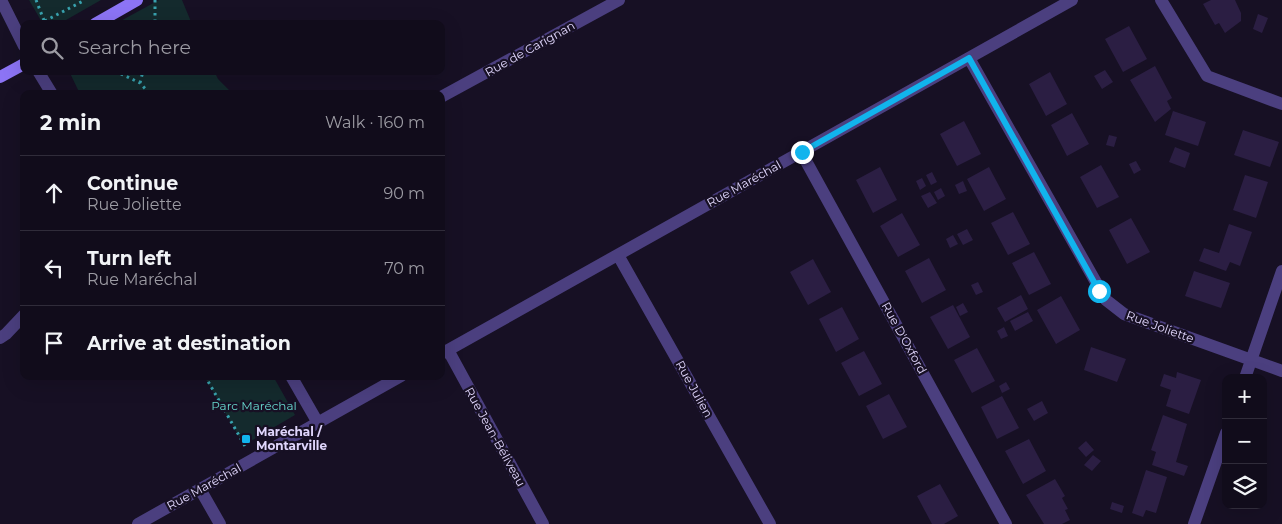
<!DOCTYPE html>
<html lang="en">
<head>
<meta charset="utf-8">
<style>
  body { margin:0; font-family:Montserrat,sans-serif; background:#1e1a28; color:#f1f3f6 }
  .controls { position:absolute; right:15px; bottom:15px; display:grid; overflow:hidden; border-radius:10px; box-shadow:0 5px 20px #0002 }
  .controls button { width:45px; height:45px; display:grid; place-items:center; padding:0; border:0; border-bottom:1px solid #302c3a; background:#110c1b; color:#f1f3f6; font:25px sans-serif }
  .stop { position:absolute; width:15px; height:15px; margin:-11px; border:4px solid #11b4ed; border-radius:50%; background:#fff }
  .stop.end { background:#11b4ed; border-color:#fff; box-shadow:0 1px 5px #0008 }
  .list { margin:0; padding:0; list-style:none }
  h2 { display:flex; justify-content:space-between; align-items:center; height:65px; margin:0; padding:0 20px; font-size:21px }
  h2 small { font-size:16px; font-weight:400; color:#9c9ba3 }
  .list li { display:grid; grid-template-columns:32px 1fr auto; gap:15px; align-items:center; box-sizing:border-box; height:75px; padding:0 20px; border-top:1px solid #302c3a }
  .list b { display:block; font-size:19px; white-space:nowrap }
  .list p { margin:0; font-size:16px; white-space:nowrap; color:#9c9ba3 }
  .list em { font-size:16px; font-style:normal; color:#9c9ba3 }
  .icon { flex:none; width:28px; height:28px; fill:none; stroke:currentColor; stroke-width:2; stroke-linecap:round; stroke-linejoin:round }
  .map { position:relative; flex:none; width:1282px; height:524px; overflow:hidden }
  .search { position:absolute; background:#110c1b; box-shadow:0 5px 20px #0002; left:20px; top:20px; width:425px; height:55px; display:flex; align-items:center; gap:12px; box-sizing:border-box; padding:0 18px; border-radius:10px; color:#9c9ba3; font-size:19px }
  .panel { position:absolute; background:#110c1b; box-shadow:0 5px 20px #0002; left:20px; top:90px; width:425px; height:290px; border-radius:10px }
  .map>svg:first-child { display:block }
  .green { fill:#142a2d }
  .building { fill:#2b1e43 }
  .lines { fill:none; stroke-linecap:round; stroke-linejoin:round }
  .path { stroke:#38a2ae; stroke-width:3; stroke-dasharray:2.5 4; stroke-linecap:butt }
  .street { stroke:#4b3f7f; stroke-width:12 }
  .secondary { stroke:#8c74f5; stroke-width:12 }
  .route { stroke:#11b4ed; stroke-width:6 }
  .poi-dot { fill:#11b4ed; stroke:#171024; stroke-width:2 }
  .labels { text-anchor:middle; stroke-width:4.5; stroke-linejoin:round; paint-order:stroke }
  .street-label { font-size:12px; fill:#e0d6fc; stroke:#171024 }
  .park-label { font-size:12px; fill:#67d7cd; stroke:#171024 }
  .poi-label { font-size:12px; font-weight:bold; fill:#e0d6fc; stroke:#171024; text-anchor:start }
</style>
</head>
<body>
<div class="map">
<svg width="1282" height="524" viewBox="0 0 1282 524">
  <rect width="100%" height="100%" fill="#171024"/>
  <path class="green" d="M29,0H101L59,24H43Z
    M159,0H182L192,24H115Z
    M69,71H214L218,79L233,94H80Z
    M204,376H273L295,415L244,445Z"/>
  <path class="building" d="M1211,0H1235L1241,13V21L1225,33L1219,23L1215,25L1203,4Z
    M1258,14L1268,18L1262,33L1253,29Z
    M1129,26L1147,59L1123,72L1105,39Z
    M1155,66L1172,98L1167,101L1171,109L1155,122L1130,80Z
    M1105,70L1113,82L1102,89L1094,76Z
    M1050,72L1067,104L1046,116L1029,84Z
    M1173,111L1206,122L1198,146L1165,135Z
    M1072,113L1089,144L1067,156L1051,125Z
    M964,121L981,154L957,166L940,134Z
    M1243,130L1279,142L1270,167L1234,155Z
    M1109,135L1117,137L1114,147L1106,145Z
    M1175,147L1190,153L1185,168L1169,162Z
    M1136,161L1141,170L1134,174L1129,164Z
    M1101,165L1119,197L1097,208L1080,177Z
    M880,167L897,200L873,213L856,180Z
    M989,167L1006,199L984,211L967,179Z
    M932,172L937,182L931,185L926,175Z
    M1245,175L1268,182L1256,218L1233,210Z
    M922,178L926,186L920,190L916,181Z
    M963,181L967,191L959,194L955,185Z
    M941,188L945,196L938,200L934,192Z
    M930,192L937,203L928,208L921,196Z
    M1013,212L1030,244L1008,255L991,223Z
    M902,213L920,245L898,257L880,226Z
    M1131,218L1150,252L1127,264L1109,230Z
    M1229,224L1252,232L1240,266L1230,262L1226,271L1199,261L1204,248L1219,253Z
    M967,229L973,240L963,245L957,234Z
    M953,235L958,244L950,248L946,239Z
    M1034,252L1051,284L1029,295L1012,263Z
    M929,258L946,290L922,303L905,271Z
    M813,259L831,292L808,305L790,272Z
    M1194,271L1230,283L1221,308L1185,296Z
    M978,282L983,292L976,295L971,285Z
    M1021,295L1028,309L1005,322L997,308Z
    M1061,296L1080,330L1056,344L1037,310Z
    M963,303L968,312L960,316L956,307Z
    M953,305L970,337L948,349L930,317Z
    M842,307L859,339L836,352L819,319Z
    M1028,312L1033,321L1015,331L1010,321Z
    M1004,327L1008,336L1001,339L997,331Z
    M1091,347L1126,359L1117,382L1084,370Z
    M977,348L995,381L972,393L954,360Z
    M864,351L882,384L859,396L841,363Z
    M1177,372L1201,380L1189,414L1166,406L1171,390L1160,386L1164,374L1176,378Z
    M1006,382L1010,389L1002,393L999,386Z
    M889,394L907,427L883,439L866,406Z
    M1002,396L1019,428L997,439L981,407Z
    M1042,401L1048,413L1034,421L1027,409Z
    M1163,415L1187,424L1176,462L1188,466L1184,476L1152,465L1156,452L1151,450Z
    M1029,439L1046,471L1023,484L1005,451Z
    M1086,441L1094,450L1086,457L1078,448Z
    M1093,455L1101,461L1092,471L1084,465Z
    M1146,470L1167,477L1156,513L1146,510L1143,517L1132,513Z
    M1055,479L1065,496L1062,498L1068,509L1065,510L1070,520L1062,524H1044L1026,495Z
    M940,484L958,516L944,524H932L917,496Z
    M1112,502L1124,506L1122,513L1110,509Z"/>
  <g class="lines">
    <path class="path" d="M36,0L45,23
      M155,0V24
      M39,24L85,0
      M115,71L140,83L150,94
      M140,83L143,71
      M205,376L245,446"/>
    <path class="street" d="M1,0L24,46
      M1161,0L1207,76L1282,104
      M969,58L1106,300L1124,314L1282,371
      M38,71L52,94
      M441,97L619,0
      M801,152L1006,524
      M618,255L770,524
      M0,338L6,334L24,315
      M448,350L543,524
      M441,354L1072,0
      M291,376L318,423
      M1245,378L1282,271
      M200,489L220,524
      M138,524L401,376
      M1194,524L1226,433"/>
    <path class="secondary" d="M95,24L137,0
      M0,77L24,64"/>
  </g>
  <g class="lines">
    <path class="route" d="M802,152L969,58L1099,291"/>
  </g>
  <rect class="poi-dot" x="241" y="434" width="10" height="10" rx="2.5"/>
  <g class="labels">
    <g class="street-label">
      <text transform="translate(530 49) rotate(-29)" y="4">Rue de Carignan</text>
      <text transform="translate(744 184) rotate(-29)" y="4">Rue Maréchal</text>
      <text transform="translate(1160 327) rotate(20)" y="4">Rue Joliette</text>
      <text transform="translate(904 338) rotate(61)" y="4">Rue D'Oxford</text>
      <text transform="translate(694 389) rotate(61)" y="4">Rue Julien</text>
      <text transform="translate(495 437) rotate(61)" y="4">Rue Jean-Béliveau</text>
      <text transform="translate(204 487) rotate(-29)" y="4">Rue Maréchal</text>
    </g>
    <g class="park-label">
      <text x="254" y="410">Parc Maréchal</text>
    </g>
    <g class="poi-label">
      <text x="256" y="436">Maréchal /<tspan x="256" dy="14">Montarville</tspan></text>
    </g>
  </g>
</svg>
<div class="controls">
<button>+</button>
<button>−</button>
<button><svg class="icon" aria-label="layers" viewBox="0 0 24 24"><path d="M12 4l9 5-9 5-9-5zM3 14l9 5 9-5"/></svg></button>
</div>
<div class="stop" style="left:1099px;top:291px"></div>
<div class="stop end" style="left:802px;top:152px"></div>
<div class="search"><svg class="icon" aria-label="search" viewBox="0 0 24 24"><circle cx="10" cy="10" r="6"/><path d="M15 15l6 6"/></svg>Search here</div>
<section class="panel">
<h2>2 min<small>Walk · 160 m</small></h2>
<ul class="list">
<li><svg class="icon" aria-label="ahead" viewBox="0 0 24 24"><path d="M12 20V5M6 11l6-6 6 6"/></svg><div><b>Continue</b><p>Rue Joliette</p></div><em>90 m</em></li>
<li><svg class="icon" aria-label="left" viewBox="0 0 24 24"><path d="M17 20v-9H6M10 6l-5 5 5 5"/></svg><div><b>Turn left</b><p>Rue Maréchal</p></div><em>70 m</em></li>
<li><svg class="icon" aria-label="arrive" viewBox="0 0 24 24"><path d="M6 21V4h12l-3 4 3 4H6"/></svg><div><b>Arrive at destination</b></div></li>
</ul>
</section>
</div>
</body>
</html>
